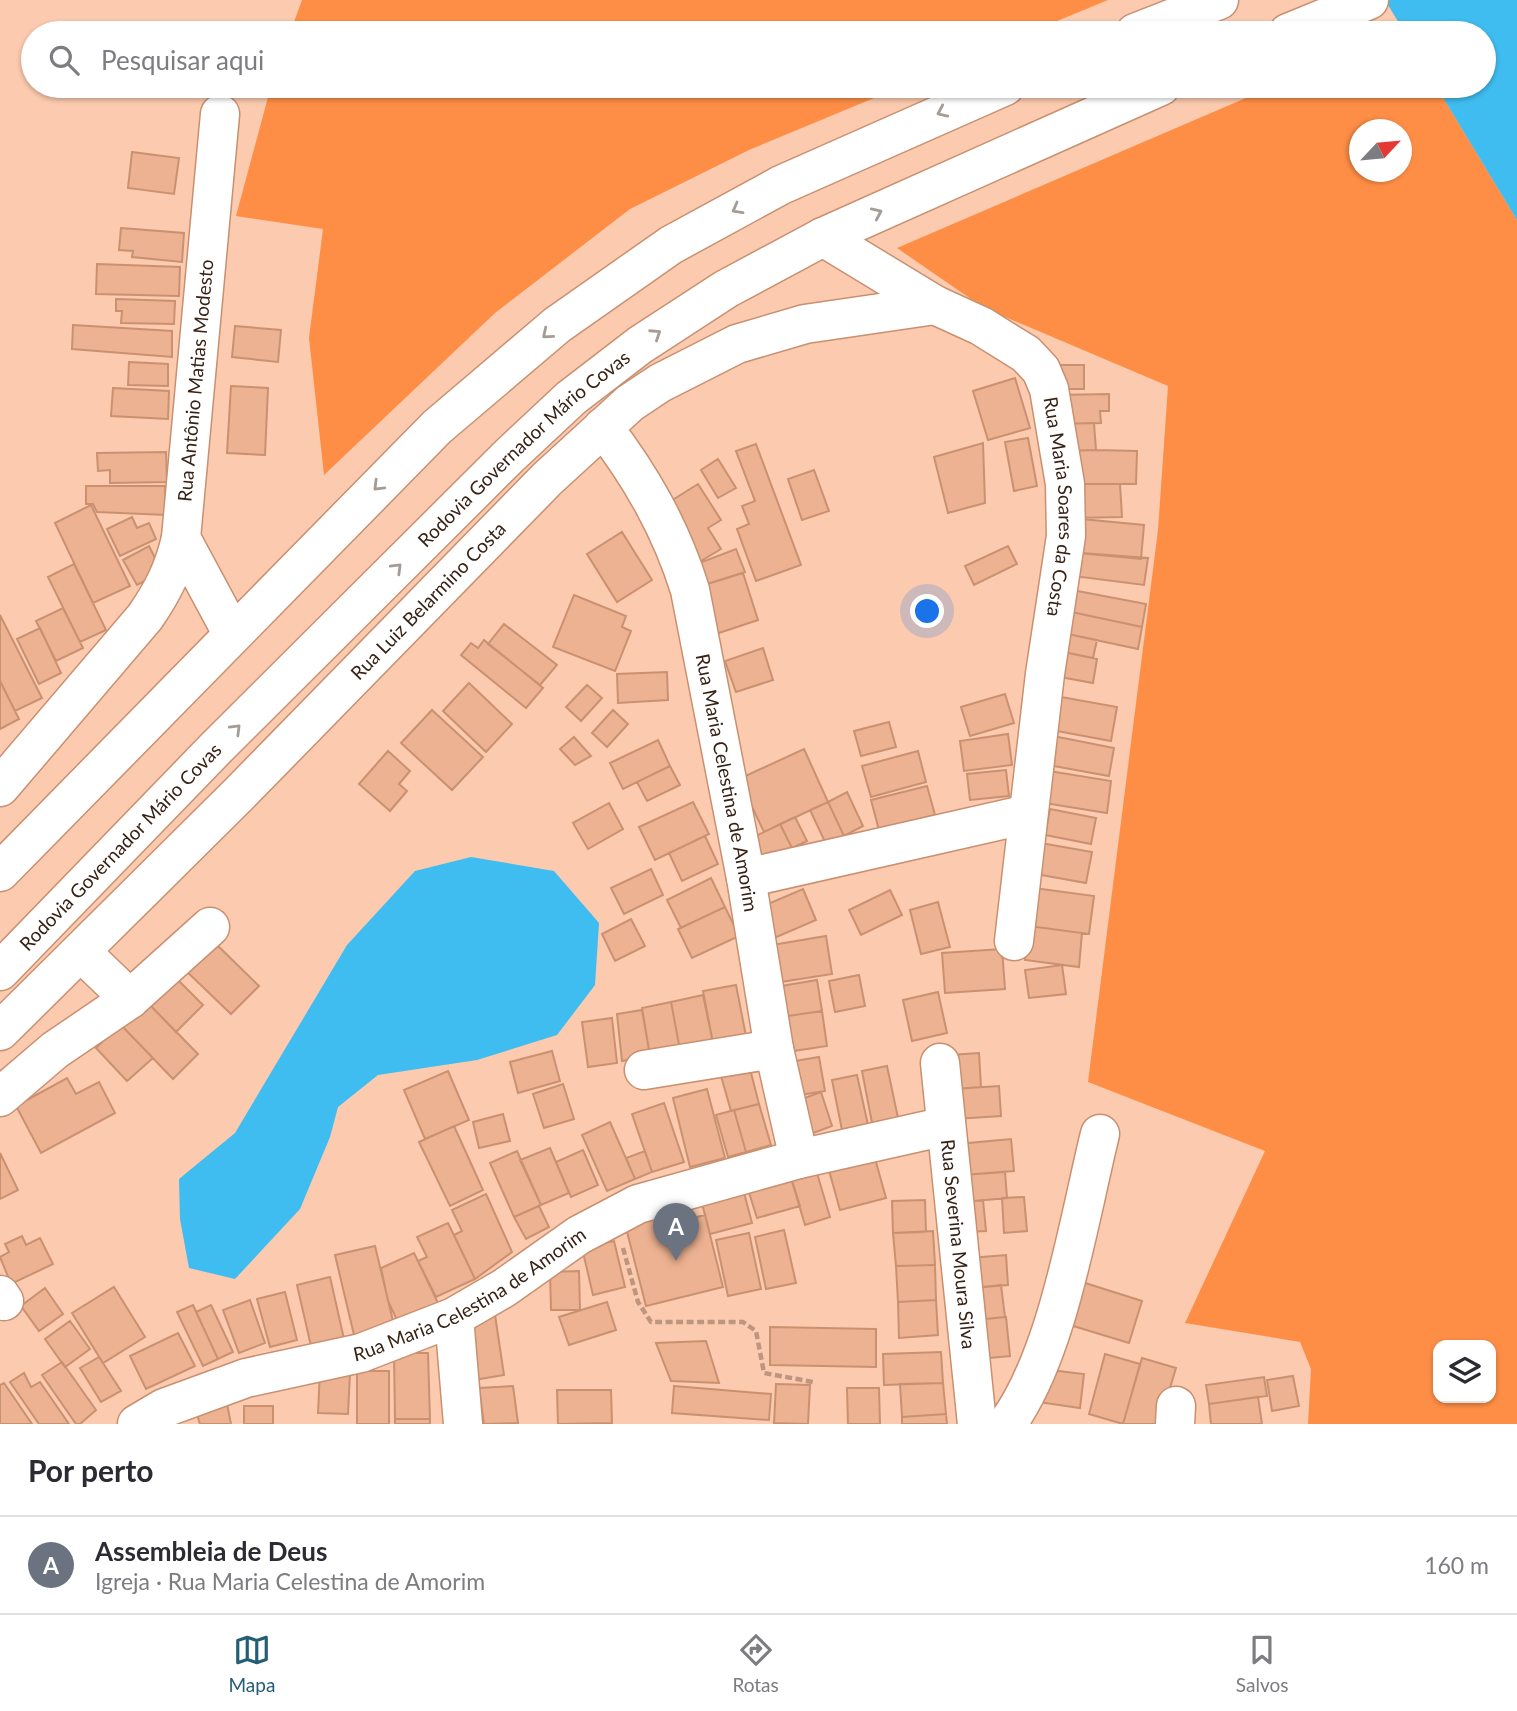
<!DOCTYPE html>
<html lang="pt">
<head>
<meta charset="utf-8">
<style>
  body { margin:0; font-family:Lato,sans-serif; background:#f2f2f3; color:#2b2b33 }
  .controls { position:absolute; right:21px; bottom:21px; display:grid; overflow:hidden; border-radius:14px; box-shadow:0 2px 5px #0004 }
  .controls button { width:63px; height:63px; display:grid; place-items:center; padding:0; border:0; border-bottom:2px solid #e1e1e2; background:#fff; color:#2b2b33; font:35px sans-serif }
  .compass { position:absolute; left:1349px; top:119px; width:63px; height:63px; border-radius:50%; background:#fff; box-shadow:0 2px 5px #0004; rotate:64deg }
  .you { position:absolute; left:928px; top:612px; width:24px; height:24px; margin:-18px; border:5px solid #fff; border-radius:50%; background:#1a73e8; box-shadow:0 0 0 10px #1a73e833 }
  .badge { display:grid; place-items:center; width:46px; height:46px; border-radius:50%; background:#235d76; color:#fff; font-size:23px; font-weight:700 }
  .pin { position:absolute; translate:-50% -58px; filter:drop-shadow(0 2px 4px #0008) }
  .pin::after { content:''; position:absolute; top:37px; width:24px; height:21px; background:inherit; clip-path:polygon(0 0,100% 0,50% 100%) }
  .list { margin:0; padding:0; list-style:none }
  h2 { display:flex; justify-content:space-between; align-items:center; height:91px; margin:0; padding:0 28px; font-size:30px }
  h2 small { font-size:23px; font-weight:400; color:#7c7c81 }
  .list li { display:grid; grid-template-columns:46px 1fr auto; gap:21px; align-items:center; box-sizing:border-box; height:98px; padding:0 28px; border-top:2px solid #e1e1e2 }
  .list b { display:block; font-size:26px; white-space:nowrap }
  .list p { margin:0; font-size:23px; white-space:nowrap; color:#7c7c81 }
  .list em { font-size:23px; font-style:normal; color:#7c7c81 }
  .icon { flex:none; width:38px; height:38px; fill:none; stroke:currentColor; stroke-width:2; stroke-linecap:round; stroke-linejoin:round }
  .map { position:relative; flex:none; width:1517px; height:1424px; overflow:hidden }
  .search { position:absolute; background:#fff; box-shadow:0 2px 5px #0004; left:21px; right:21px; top:21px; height:77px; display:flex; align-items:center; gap:18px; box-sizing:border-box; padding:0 24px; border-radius:38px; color:#7c7c81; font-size:26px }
  .sheet { height:189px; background:#fff }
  nav { display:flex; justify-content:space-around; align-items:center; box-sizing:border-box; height:98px; border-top:2px solid #e1e1e2; background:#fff; font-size:19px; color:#7c7c81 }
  nav a { display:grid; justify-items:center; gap:4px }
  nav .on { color:#235d76 }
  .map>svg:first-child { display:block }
  .green { fill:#fe8e46; fill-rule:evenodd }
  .water { fill:#3fbcf0 }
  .building { fill:#edb291; stroke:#ca9171; stroke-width:2 }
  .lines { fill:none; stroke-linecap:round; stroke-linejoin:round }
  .minor-casing { stroke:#c99070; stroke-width:41 }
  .highway-casing { stroke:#c99070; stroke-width:41 }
  .path { stroke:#be967f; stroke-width:4.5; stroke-dasharray:7 3.5; stroke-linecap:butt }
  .minor { stroke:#fff; stroke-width:38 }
  .highway { stroke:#fff; stroke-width:38 }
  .oneway { stroke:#a59c96 }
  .labels { text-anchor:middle; stroke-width:7; stroke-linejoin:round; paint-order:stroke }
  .street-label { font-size:19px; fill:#382215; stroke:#f6ddd0 }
</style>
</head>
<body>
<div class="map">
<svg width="1517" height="1424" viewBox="0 0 1517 1424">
  <rect width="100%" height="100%" fill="#fbcaaf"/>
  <path class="green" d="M302,0H1108L1028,33H290Z
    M271,86H903L749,150L630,209L495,313L324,475L309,338L323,229L236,216Z
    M1274,86H1436L1517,220V1424H1308L1311,1369L1300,1342L1185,1323L1265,1151L1088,1082L1158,530L1168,386L984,308L897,248ZM1360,130H1402V172H1360ZM1438,1345H1491V1398H1438Z"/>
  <path class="water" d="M1385,0H1517V220L1436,86H1484V33H1405Z
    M471,857L554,871L599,923L595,985L557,1035L477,1060L378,1075L338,1107L330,1137L300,1209L235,1279L189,1268L180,1219L179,1179L235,1133L347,945L415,871Z"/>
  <path class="building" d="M132,152L179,158L174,194L128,188Z
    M121,228L184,233L182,262L132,257L133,251L119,250Z
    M97,264L180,267L179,296L96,294Z
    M116,299L175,301L174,324L121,323L122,311H116Z
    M73,325L172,331V357L72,349Z
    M235,326L281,330L278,362L232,357Z
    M129,362L168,364V386L128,385Z
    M1054,365H1084V389H1054Z
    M1015,378L1030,428L988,440L973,391Z
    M231,386L268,388L265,455L227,453Z
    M113,388L169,391L168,419L111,416Z
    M1109,394V411H1100L1101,423L1055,424V395Z
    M1094,423L1096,450L1061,451L1060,424Z
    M1028,438L1037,486L1014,491L1005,442Z
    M983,443L985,503L948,513L934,457Z
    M756,444L801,565L756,581L737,529L749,524L742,506L755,501L736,451Z
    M1096,450L1137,451L1136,484H1069L1067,451Z
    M166,452L167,482L110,483V470L98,471L97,453Z
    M718,459L736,488L718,498L701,470Z
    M814,470L829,511L802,520L788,479Z
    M698,484L721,520L708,528L721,549L694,565L658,509Z
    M1069,484H1120L1122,517L1071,518Z
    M86,486H165L166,515L97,512L93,504H86Z
    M91,505L130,586L93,603L55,523Z
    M132,517L137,528L149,523L156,539L120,556L107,529Z
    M1071,518L1144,525L1141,559L1068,552Z
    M622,532L652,580L617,602L587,554Z
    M149,546L162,572L137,585L123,560Z
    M1008,546L1017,564L974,585L965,566Z
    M736,549L745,572L701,586L694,565Z
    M1068,552L1148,558L1144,585L1065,575Z
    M74,564L106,630L80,642L48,577Z
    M743,573L758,620L716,634L701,586Z
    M1067,589L1146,604L1142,627L1062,610Z
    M574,595L626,616L622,627L631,631L615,671L553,647Z
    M63,608L83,648L56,661L36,621Z
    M1062,610L1142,627L1138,649L1058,632Z
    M0,615L42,698L15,711L0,681Z
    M504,624L557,665L540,685L488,644Z
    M40,628L61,673L39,684L17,639Z
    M1058,632L1097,640L1093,658L1054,650Z
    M484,640L543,688L526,708L461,655L471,643L478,648Z
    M763,648L773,680L736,692L725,661Z
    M1054,650L1097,659L1093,683L1049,675Z
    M667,672L668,700L618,703L617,674Z
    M0,681L19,719L0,729Z
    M469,683L512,724L486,752L443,711Z
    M587,685L602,698L581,721L566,707Z
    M1005,694L1014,723L970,736L961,707Z
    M1050,695L1117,707L1111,741L1046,729Z
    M432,710L483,757L452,790L401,743Z
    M613,710L628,724L607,747L592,733Z
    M889,722L896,747L861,756L854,731Z
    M1008,734L1012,765L964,771L960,741Z
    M1053,736L1114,748L1109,776L1048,765Z
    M574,737L591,756L575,765L560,749Z
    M658,740L670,766L623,789L610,763Z
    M804,749L828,802L764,832L739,779Z
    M388,751L410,771L399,784L407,791L390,811L359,784Z
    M918,751L926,782L871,797L862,766Z
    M670,766L680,785L647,801L637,782Z
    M1006,770L1009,796L970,800L967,774Z
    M1043,770L1111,781L1107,813L1038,802Z
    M927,786L935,815L879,830L871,800Z
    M847,792L863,826L844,836L828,802Z
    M693,802L709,834L655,860L639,827Z
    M828,802L844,836L826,844L810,810Z
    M609,803L623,829L588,849L573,823Z
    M1050,809L1096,818L1091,844L1045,835Z
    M795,817L807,841L792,848L780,824Z
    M780,824L792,848L756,866L744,842Z
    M705,836L718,864L682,881L669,853Z
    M1035,842L1092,852L1086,883L1030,873Z
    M651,869L663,895L624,914L611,888Z
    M711,878L725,907L681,928L667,900Z
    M1034,888L1094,896L1089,934L1029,926Z
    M803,889L816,920L772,939L759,908Z
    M890,890L902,915L861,935L849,910Z
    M938,902L950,947L921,954L910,910Z
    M725,907L739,936L692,958L678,929Z
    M631,919L645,946L615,961L602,934Z
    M1029,926L1082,933L1079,967L1025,960Z
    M826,936L832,974L768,984L761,947Z
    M210,938L259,986L231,1014L182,967Z
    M1002,949L1005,989L945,993L942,953Z
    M1062,965L1066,994L1029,998L1025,970Z
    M172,974L203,1005L176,1032L145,1000Z
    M859,975L865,1006L835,1012L829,981Z
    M817,980L822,1011L774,1018L769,988Z
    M736,985L746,1036L713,1043L703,991Z
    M938,992L947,1033L912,1041L903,1000Z
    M703,995L713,1043L680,1050L671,1002Z
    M145,1000L198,1054L173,1079L120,1024Z
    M671,1002L680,1050L650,1056L642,1008Z
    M642,1010L650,1056L622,1061L617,1014Z
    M822,1011L827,1046L780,1053L774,1018Z
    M612,1018L617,1063L588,1067L582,1022Z
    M120,1024L153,1058L127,1081L96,1048Z
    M552,1051L560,1081L518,1093L510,1062Z
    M979,1053L981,1087L953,1089L950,1055Z
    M819,1057L825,1091L788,1097L783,1063Z
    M748,1061L759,1104L731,1111L719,1069Z
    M887,1066L898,1118L872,1123L862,1071Z
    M448,1071L469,1120L425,1139L404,1090Z
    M857,1075L868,1125L842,1130L832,1080Z
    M67,1078L76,1094L99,1082L115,1113L41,1153L16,1106Z
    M563,1084L574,1119L544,1128L533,1094Z
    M999,1086L1001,1116L955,1119L953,1089Z
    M707,1089L725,1158L690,1167L673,1098Z
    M821,1092L832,1126L800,1138L788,1104Z
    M664,1103L684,1162L652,1172L632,1114Z
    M759,1104L771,1145L746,1152L734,1110Z
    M734,1110L746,1152L728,1157L716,1115Z
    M503,1114L510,1141L479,1148L473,1122Z
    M610,1122L635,1179L607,1191L582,1135Z
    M454,1126L483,1190L450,1206L419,1142Z
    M1011,1139L1014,1171L962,1175L958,1144Z
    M871,1144L886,1198L840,1210L825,1156Z
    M550,1148L569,1193L541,1205L520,1160Z
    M583,1150L598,1185L571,1197L556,1162Z
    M517,1151L541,1205L514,1217L490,1163Z
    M645,1151L652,1172L635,1179L626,1158Z
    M0,1153L18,1190L0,1199Z
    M814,1163L830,1217L805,1225L789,1171Z
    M789,1171L800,1206L757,1218L746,1183Z
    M1005,1172L1007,1198L964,1202L962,1175Z
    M742,1185L752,1223L710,1234L700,1196Z
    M486,1194L512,1252L475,1279L454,1235L462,1231L452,1210Z
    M1024,1197L1027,1231L1004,1233L1002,1198Z
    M925,1200L926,1232L893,1233L892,1201Z
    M983,1200L986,1231L968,1232L964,1202Z
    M539,1206L549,1227L526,1239L514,1217Z
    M673,1208L677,1222L705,1215L723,1287L646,1306L624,1220Z
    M448,1223L475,1279L436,1297L418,1261L427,1257L417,1237Z
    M784,1230L796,1283L766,1289L755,1237Z
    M933,1231L935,1265L896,1266L893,1233Z
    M749,1233L761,1289L728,1296L716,1240Z
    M22,1236L26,1245L40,1238L53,1264L11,1284L0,1257L9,1252L5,1244Z
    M614,1241L625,1287L593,1295L582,1248Z
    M375,1246L394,1325L354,1335L335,1255Z
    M414,1253L439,1305L398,1322L388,1301L381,1268Z
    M1006,1255L1008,1285L973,1288L970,1258Z
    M935,1265L936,1300L898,1302L896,1266Z
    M579,1271L580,1310H551L550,1272Z
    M330,1277L344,1339L311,1346L297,1285Z
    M1082,1282L1142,1301L1129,1343L1070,1325Z
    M1001,1285L1005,1317L975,1320L973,1288Z
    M114,1287L145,1337L103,1363L72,1313Z
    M45,1288L63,1314L39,1331L21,1306Z
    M285,1292L297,1340L270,1347L257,1299Z
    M250,1300L265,1343L239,1353L223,1310Z
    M936,1300L938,1335L899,1338L898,1302Z
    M607,1302L616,1330L569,1345L559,1317Z
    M193,1305L218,1359L203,1366L177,1312Z
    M211,1305L233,1352L218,1359L196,1312Z
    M495,1315L504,1375L474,1380L464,1320Z
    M1006,1317L1010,1356L979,1359L975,1320Z
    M70,1321L90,1349L65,1367L45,1339Z
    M770,1327L876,1329V1367L770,1365Z
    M178,1333L195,1366L146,1389L130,1356Z
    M706,1341L719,1383L671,1381L656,1343Z
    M941,1352L943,1383L884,1385L883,1354Z
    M394,1353H428L430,1419H395Z
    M1105,1354L1140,1364L1123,1424L1089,1414Z
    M99,1357L121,1391L101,1402L80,1368Z
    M1142,1358L1176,1368L1159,1424H1123Z
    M62,1362L96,1410L80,1424H76L42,1375Z
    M1042,1369L1084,1374L1080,1408L1038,1402Z
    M357,1371H389V1424H357Z
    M320,1372L350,1374L348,1414L318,1413Z
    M24,1373L31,1387L40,1382L69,1424H39L10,1382Z
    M1293,1376L1299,1406L1272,1411L1267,1380Z
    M1264,1377L1267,1396L1209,1404L1206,1385Z
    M4,1383L32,1424H0V1385Z
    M943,1383L946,1414L902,1417L900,1384Z
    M776,1384L810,1385L808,1424L774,1423Z
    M513,1386L518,1423L484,1424L479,1388Z
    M674,1386L771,1394L769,1420L672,1413Z
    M847,1388H879L880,1424H848Z
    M557,1390H611L612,1423L558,1424Z
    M225,1394L231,1424H200L192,1399Z
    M1258,1397L1262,1424H1211L1209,1404Z
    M244,1406H273V1424H244Z
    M946,1414L947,1424H902V1417Z
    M395,1419H430V1424H395Z"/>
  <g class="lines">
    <g class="minor-casing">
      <g id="minor">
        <path id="s1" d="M823,237L935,305L981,326L1026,354L1041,370L1049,389L1065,484L1066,536L1045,674L1014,941"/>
        <path id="s2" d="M603,427C642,478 671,529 690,590L746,878L774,1049L799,1159"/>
        <path d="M181,538L232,633"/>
        <path id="s3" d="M0,787L145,617C163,591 174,569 181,538L220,114"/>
        <path d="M746,878L1028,814"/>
        <path d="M81,952L130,999"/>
        <path id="s4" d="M0,1031L240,793L547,479L630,403L660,383L737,344L805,324L935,305"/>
        <path id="s5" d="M940,1063L977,1424"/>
        <path d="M644,1070L774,1049"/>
        <path d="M0,1097L55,1050L130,999L210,927"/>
        <path d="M0,1295L4,1301"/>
        <path d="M454,1317L463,1424"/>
        <path id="s6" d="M137,1424L164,1408L246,1378L361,1353L454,1317L504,1288L579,1235L638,1204L799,1159L946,1126"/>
        <path d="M1007,1424C1058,1355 1079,1219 1100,1134"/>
        <path d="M1175,1424L1176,1406"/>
      </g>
    </g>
    <g class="highway-casing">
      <g id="highway">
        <path d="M1135,33L1219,0"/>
        <path d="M1288,33L1369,0"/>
        <path d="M0,872L437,427L557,325L671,245L781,185L1005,86"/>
        <path id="s7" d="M0,971L216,748L510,455L571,398L640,345L726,289L823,237L1161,86"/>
      </g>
    </g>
    <path class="path" d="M623,1248L638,1302L651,1322H743L756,1331L764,1373L813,1382"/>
    <use href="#minor" class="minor"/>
    <use href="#highway" class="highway"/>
  </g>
  <defs><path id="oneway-chevron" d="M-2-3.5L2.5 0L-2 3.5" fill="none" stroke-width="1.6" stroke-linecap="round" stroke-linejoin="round" transform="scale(1.75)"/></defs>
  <g class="oneway">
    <use href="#oneway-chevron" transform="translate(942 112) rotate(156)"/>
    <use href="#oneway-chevron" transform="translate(737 209) rotate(151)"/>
    <use href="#oneway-chevron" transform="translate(877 213) rotate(-24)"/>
    <use href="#oneway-chevron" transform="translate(547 334) rotate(140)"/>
    <use href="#oneway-chevron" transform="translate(656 334) rotate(-33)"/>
    <use href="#oneway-chevron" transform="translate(378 486) rotate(135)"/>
    <use href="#oneway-chevron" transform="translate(397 568) rotate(-45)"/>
    <use href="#oneway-chevron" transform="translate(236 729) rotate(-45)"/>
  </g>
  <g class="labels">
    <g class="street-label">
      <text dy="7" stroke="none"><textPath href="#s3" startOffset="469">Rua Antônio Matias Modesto</textPath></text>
      <text dy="7" stroke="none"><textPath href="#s7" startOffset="740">Rodovia Governador Mário Covas</textPath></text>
      <text dy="7" stroke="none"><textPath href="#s1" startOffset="396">Rua Maria Soares da Costa</textPath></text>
      <text dy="7" stroke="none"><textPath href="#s4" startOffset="607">Rua Luiz Belarmino Costa</textPath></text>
      <text dy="7" stroke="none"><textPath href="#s2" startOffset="382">Rua Maria Celestina de Amorim</textPath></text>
      <text dy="7" stroke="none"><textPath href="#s7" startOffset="173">Rodovia Governador Mário Covas</textPath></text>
      <text dy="7" stroke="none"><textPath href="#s5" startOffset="182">Rua Severina Moura Silva</textPath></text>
      <text dy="7" stroke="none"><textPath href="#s6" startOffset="360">Rua Maria Celestina de Amorim</textPath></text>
    </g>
  </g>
</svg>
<div class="controls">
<button><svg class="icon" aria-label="layers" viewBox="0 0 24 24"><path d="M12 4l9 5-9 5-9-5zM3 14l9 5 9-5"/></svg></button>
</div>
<svg class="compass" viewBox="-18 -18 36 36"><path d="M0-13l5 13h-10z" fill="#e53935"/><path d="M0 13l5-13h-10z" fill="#7c7c81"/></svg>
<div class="you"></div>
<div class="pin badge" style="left:676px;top:1261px;background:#6b7280">A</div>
<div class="search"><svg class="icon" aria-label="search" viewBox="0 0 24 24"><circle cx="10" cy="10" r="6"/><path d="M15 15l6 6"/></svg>Pesquisar aqui</div>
</div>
<section class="sheet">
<h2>Por perto<small></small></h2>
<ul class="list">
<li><span class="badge" style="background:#6b7280">A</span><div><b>Assembleia de Deus</b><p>Igreja · Rua Maria Celestina de Amorim</p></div><em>160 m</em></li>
</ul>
</section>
<nav>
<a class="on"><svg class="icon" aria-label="map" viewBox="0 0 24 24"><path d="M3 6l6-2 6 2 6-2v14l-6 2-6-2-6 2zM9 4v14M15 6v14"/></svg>Mapa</a>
<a><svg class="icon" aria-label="directions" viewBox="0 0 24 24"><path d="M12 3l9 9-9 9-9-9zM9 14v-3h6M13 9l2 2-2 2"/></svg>Rotas</a>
<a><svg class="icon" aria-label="saved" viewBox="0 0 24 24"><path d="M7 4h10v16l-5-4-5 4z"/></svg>Salvos</a>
</nav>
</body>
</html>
